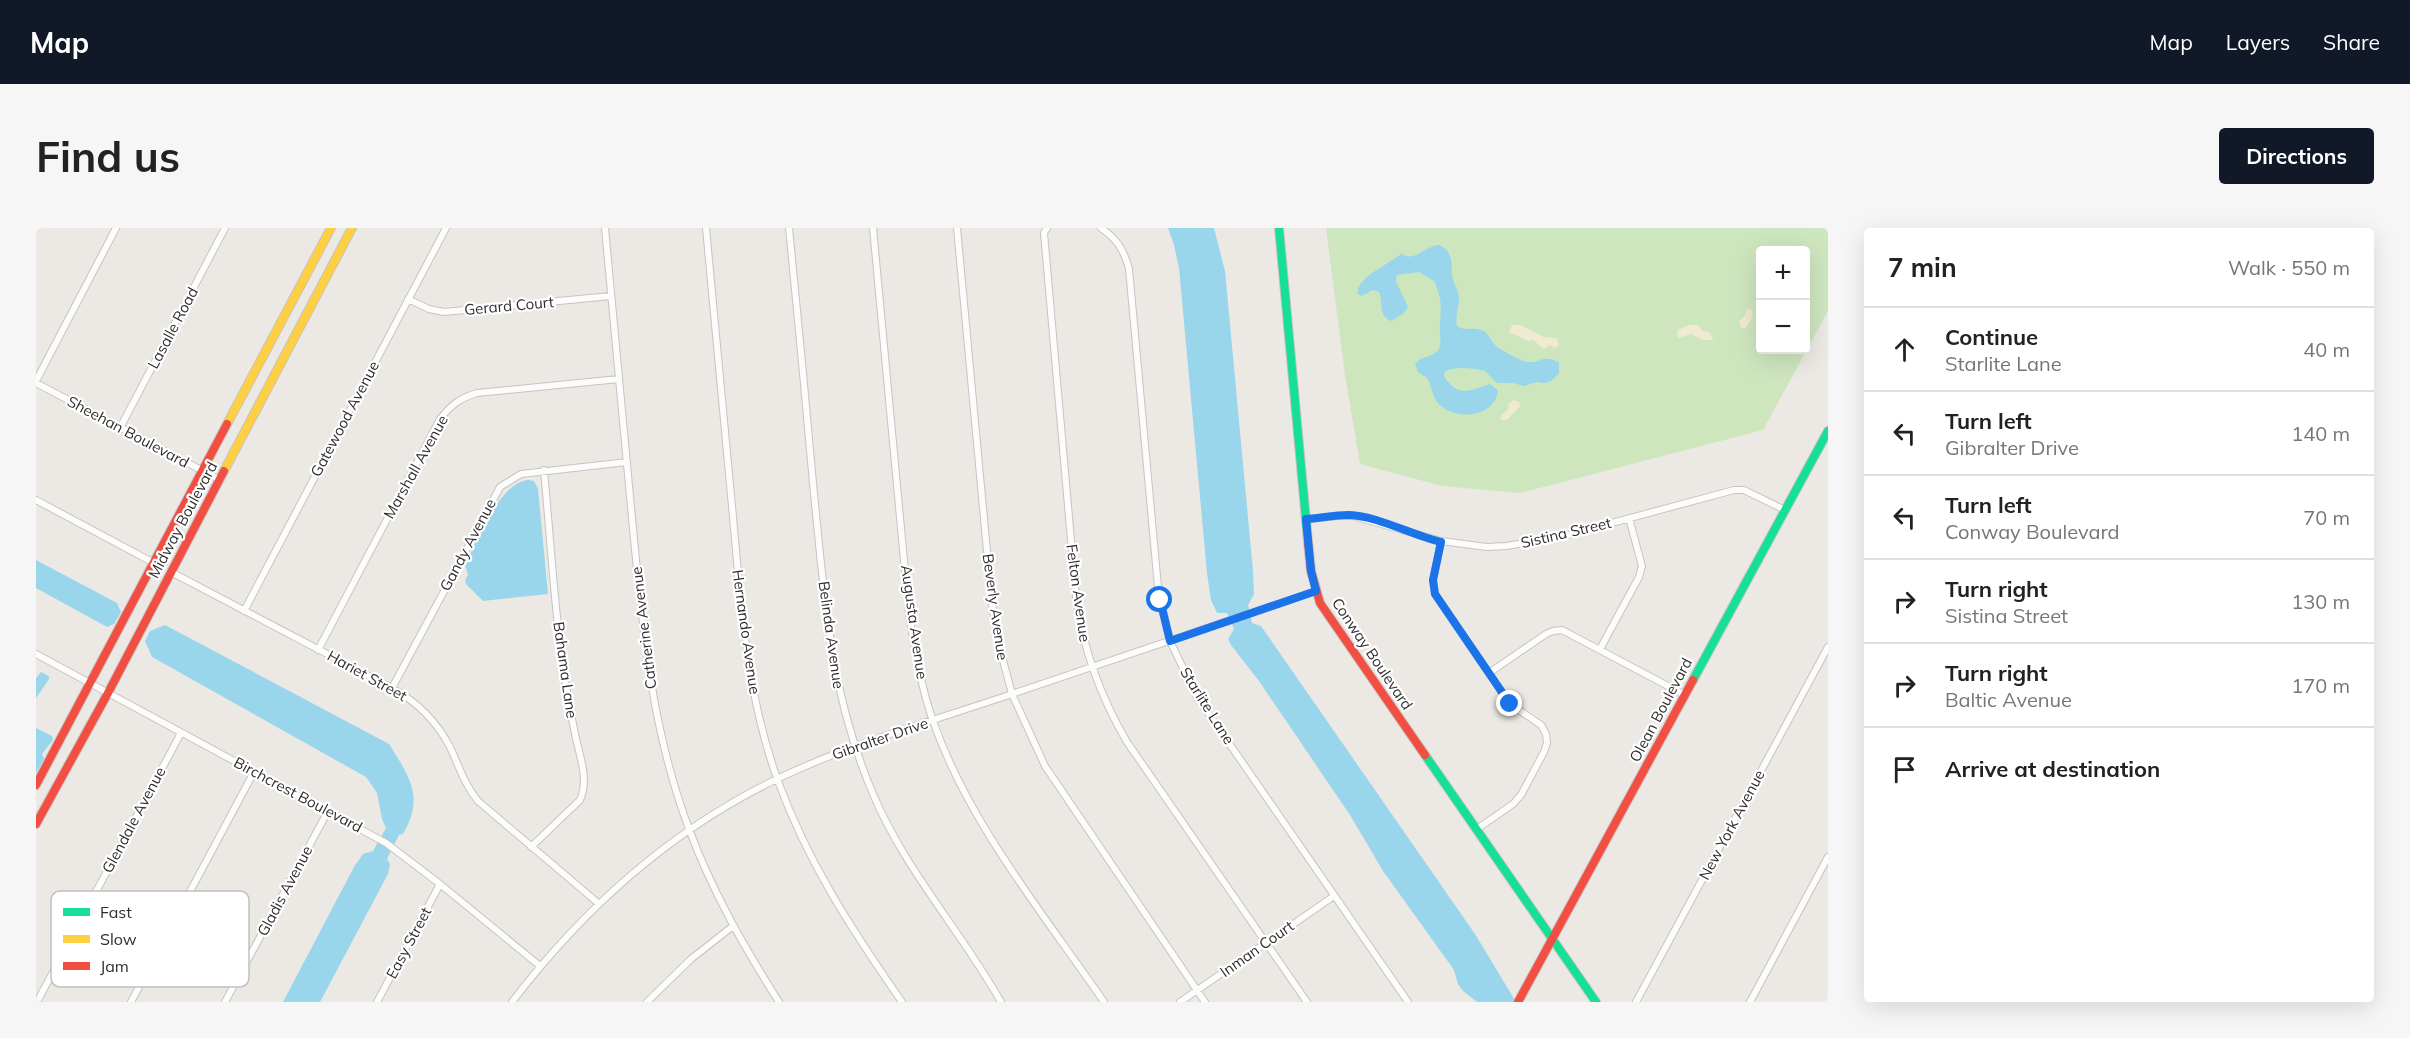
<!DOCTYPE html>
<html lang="en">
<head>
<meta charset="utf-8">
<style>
  body { margin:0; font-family:Mulish,sans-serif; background:#f6f6f6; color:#222 }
  .controls { position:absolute; right:18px; top:18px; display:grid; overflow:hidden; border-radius:6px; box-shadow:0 6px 24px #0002 }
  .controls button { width:54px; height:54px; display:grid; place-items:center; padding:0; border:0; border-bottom:2px solid #e0e0e0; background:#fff; color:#222; font:30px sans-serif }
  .stop { position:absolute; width:18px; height:18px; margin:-14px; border:4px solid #1a73e8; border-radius:50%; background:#fff }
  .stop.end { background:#1a73e8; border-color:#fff; box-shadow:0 2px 6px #0008 }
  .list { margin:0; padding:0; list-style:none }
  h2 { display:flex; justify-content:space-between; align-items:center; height:78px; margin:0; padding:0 24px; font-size:26px }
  h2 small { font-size:20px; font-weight:400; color:#767676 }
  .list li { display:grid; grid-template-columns:39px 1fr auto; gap:18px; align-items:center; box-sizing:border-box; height:84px; padding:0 24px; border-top:2px solid #e0e0e0 }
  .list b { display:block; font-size:22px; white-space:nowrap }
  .list p { margin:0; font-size:20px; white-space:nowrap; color:#767676 }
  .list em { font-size:20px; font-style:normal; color:#767676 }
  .icon { flex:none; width:33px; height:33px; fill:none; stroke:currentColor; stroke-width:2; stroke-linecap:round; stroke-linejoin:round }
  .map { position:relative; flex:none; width:1792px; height:774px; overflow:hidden; border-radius:6px }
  header { display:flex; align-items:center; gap:36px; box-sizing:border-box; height:84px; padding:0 30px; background:#111827; color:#fff }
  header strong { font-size:28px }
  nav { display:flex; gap:33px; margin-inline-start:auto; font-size:21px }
  .intro { display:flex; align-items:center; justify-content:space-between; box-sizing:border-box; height:144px; padding:0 36px }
  h1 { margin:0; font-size:42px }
  .button { padding:15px 27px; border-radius:6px; background:#111827; color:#fff; font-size:21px; font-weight:700 }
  main { display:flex; gap:36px; padding:0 36px }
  aside { flex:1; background:#fff; border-radius:6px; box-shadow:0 6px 24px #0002 }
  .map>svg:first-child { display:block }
  .green { fill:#cee6be; fill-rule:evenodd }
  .sand { fill:#f0ead3 }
  .water { fill:#99d6ec }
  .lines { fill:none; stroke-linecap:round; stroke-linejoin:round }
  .street-casing { stroke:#c5c4c5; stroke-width:8 }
  .fast-casing { stroke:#c5c4c5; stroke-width:10 }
  .slow-casing { stroke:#c5c4c5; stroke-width:10 }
  .jam-casing { stroke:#c5c4c5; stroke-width:10 }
  .street { stroke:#fcfcfb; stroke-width:6 }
  .fast { stroke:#16e098; stroke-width:8 }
  .slow { stroke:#ffcf43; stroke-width:8 }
  .jam { stroke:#f24e42; stroke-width:8 }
  .route { stroke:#1a73e8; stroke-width:8 }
  .labels { text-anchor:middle; stroke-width:4.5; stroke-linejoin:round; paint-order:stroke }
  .street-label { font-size:15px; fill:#2e2e2e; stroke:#fff }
  .key { fill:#fff; stroke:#c0c0c0; stroke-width:1.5 }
  .key-label { font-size:16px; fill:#2e2e2e }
</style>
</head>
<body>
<header>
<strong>Map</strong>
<nav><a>Map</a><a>Layers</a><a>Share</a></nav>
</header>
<div class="intro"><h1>Find us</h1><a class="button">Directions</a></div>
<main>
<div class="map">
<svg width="1792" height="774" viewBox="0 0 1792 774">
  <rect width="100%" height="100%" fill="#ece8e4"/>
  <path class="green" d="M1290,0H1792V83L1727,202L1484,265L1406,258L1324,236L1309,147ZM1724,22H1770V122H1724Z"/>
  <path class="sand" d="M1715,81C1719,88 1714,95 1709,100H1705L1703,93L1708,89L1711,82Z
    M1476,97H1484L1508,109L1521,110L1523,117L1519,120L1514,117L1508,121L1497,112L1492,113L1473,104Z
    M1653,97H1662L1667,103L1673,104L1677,110L1676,112H1668L1655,106L1644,110L1641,109L1642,102Z
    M1478,172L1483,174L1484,178L1471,192H1465L1464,188L1472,182L1473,175Z"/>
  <path class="water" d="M1132,0H1178L1189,43L1217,343L1218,366L1212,377L1216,395L1225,398L1439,706L1480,774H1441L1426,762L1422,756L1418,742L1347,643L1314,587L1223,453L1195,417L1192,411L1198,401L1191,385H1181L1175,372L1171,345L1143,40L1138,17Z
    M1403,17C1420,25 1414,39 1417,52C1419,59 1423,63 1423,70C1423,80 1419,89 1421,98C1430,104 1438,98 1448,103C1453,106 1455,113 1459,117C1463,121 1486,134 1492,134C1507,135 1504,126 1523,134V145L1517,152L1509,155L1501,154L1488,158L1477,155H1461L1449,143C1436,140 1421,138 1409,143L1408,148C1423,171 1434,162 1454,156L1462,162C1460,187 1427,192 1409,181C1393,171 1398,158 1390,149C1387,147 1384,146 1382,144L1379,136L1384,131C1411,123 1403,118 1404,95C1405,76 1406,71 1398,53L1383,44L1361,47L1360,53L1372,79L1368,85L1355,93C1341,87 1348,75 1343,64L1337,62L1325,68L1321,65L1323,62H1321L1325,55L1333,47L1364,27L1365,25C1377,36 1388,18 1403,17Z
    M493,252L498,253L502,261L512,366L447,373L430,356L429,352L432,347L429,337C441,313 463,254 493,252Z
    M0,332L81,375L85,384L78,396L71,399L0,360Z
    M129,397L353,516C373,548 389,569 367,606L363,607L351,631L354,636L352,646L284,774H247L318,639L327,626L337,623L350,600L346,591L341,565L330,549L116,429L109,413L114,403Z
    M5,444L13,448V451L0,470V450Z
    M0,500L16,508L17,512L6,526L8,531L0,545Z"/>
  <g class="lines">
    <g class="street-casing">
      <path id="street" d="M569,0C578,97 587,193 596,290C606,396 615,500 653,601C676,663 708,719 743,774
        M670,0C679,96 688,193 697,289C705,378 711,468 742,553C772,635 816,702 866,774
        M753,0C762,89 770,177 778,266C789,374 794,465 837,566C869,642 925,703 965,774
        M837,0L873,386C879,422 885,459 897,493C933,596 1007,685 1068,774
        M921,0L956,377L964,421L976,466L1009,538L1169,774
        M1011,0L1008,5L1040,369C1047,421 1064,468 1091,514L1271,774
        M1065,0C1081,11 1088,22 1093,41L1122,359L1134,413L1161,469L1372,774
        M372,71L393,81L408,84L575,68
        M0,153L80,0
        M0,155L184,252
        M84,200L189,0
        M0,272L118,335
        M1270,291L1314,287L1405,313L1451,319L1470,318L1524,309L1698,262H1708L1749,282
        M1405,313L1397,352L1399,366L1474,476L1505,497L1510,506L1511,515L1508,524L1485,567L1477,576L1441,601
        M135,344L356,460C381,474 401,494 414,519C423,538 428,556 442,573L562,675
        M208,383L410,0
        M1564,421L1603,349L1606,338L1593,290
        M282,422L404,191C415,177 424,170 441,165L583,151
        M0,426L350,615L404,656L504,738
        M1453,445L1510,406L1517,403L1526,402L1649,467
        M356,460L464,259L485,246L591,234
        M495,619L544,572C554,549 542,525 538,501C520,416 516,328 508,242
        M1,774L145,505
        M95,774L218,544
        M189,774L292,583
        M341,774L404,656
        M476,774C548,680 636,601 743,550C817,515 896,493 973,467C1076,432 1178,398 1280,363
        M611,774L655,731L697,698
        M1144,774L1298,668
        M1600,774L1792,419
        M1714,774L1792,629"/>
    </g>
    <g class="fast-casing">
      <path id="fast" d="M1243,0L1272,314
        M1657,452L1792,203
        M1389,527L1560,774"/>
    </g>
    <g class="slow-casing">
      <path id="slow" d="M191,196L295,0
        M188,243L316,0"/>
    </g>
    <g class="jam-casing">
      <path id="jam" d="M1272,314L1275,343L1284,375L1389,527
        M0,557L191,196
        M0,596L72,465L188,243
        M1482,774L1657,452"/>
    </g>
    <use href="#street" class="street"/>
    <use href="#fast" class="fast"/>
    <use href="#slow" class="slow"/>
    <use href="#jam" class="jam"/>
  </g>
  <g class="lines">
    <path class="route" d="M1124,372L1134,413L1280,363L1275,343L1270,291C1284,290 1299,287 1313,287C1342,288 1375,307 1405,314L1397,352L1399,366L1474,476"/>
  </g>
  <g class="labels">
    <g class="street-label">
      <text transform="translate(473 78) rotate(-5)" y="5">Gerard Court</text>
      <text transform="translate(137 100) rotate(-62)" y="5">Lasalle Road</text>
      <text transform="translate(309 191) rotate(-62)" y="5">Gatewood Avenue</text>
      <text transform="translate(92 204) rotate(28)" y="5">Sheehan Boulevard</text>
      <text transform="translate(380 239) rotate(-61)" y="5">Marshall Avenue</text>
      <text transform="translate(147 292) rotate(-62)" y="5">Midway Boulevard</text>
      <text transform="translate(1530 305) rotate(-13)" y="5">Sistina Street</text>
      <text transform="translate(432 317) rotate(-62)" y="5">Gandy Avenue</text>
      <text transform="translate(1042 365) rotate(82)" y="5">Felton Avenue</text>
      <text transform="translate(959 379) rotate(82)" y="5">Beverly Avenue</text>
      <text transform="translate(878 394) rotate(82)" y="5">Augusta Avenue</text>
      <text transform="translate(608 400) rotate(-97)" y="5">Catherine Avenue</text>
      <text transform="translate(710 404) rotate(82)" y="5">Hernando Avenue</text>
      <text transform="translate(795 407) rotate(82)" y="5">Belinda Avenue</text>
      <text transform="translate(1336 426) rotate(56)" y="5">Conway Boulevard</text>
      <text transform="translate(529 442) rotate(82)" y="5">Bahama Lane</text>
      <text transform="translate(331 448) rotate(29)" y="5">Hariet Street</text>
      <text transform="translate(1171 478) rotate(58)" y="5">Starlite Lane</text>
      <text transform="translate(1625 482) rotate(-62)" y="5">Olean Boulevard</text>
      <text transform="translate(844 511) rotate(-19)" y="5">Gibralter Drive</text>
      <text transform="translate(262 567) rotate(28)" y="5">Birchcrest Boulevard</text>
      <text transform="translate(98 592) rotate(-62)" y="5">Glendale Avenue</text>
      <text transform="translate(1696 597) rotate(-62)" y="5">New York Avenue</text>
      <text transform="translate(249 663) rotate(-62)" y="5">Gladis Avenue</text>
      <text transform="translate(373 715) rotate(-62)" y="5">Easy Street</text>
      <text transform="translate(1221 721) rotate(-35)" y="5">Inman Court</text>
    </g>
  </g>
  <rect x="15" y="663" width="198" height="96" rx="9" class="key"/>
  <rect x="27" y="680" width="27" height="8" fill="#16e098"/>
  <rect x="27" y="707" width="27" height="8" fill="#ffcf43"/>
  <rect x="27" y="734" width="27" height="8" fill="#f24e42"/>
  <g class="key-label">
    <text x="64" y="690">Fast</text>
    <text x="64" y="717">Slow</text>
    <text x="64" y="744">Jam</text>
  </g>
</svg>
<div class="controls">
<button>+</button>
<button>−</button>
</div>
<div class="stop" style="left:1124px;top:372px"></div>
<div class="stop end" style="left:1474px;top:476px"></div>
</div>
<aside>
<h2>7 min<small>Walk · 550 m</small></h2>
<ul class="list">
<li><svg class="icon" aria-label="ahead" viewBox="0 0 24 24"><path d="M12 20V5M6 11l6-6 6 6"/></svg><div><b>Continue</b><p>Starlite Lane</p></div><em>40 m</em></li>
<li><svg class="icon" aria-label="left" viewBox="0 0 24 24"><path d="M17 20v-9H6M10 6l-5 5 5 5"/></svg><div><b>Turn left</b><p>Gibralter Drive</p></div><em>140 m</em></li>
<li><svg class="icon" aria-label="left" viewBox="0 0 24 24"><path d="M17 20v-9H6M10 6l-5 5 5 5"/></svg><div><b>Turn left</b><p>Conway Boulevard</p></div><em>70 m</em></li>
<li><svg class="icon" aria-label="right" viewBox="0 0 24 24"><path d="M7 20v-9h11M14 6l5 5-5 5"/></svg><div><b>Turn right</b><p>Sistina Street</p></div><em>130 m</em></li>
<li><svg class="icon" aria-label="right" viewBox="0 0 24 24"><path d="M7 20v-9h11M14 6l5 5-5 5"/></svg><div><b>Turn right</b><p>Baltic Avenue</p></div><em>170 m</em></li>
<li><svg class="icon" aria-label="arrive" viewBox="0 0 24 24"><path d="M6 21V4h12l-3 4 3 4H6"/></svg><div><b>Arrive at destination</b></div></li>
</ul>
</aside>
</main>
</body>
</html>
